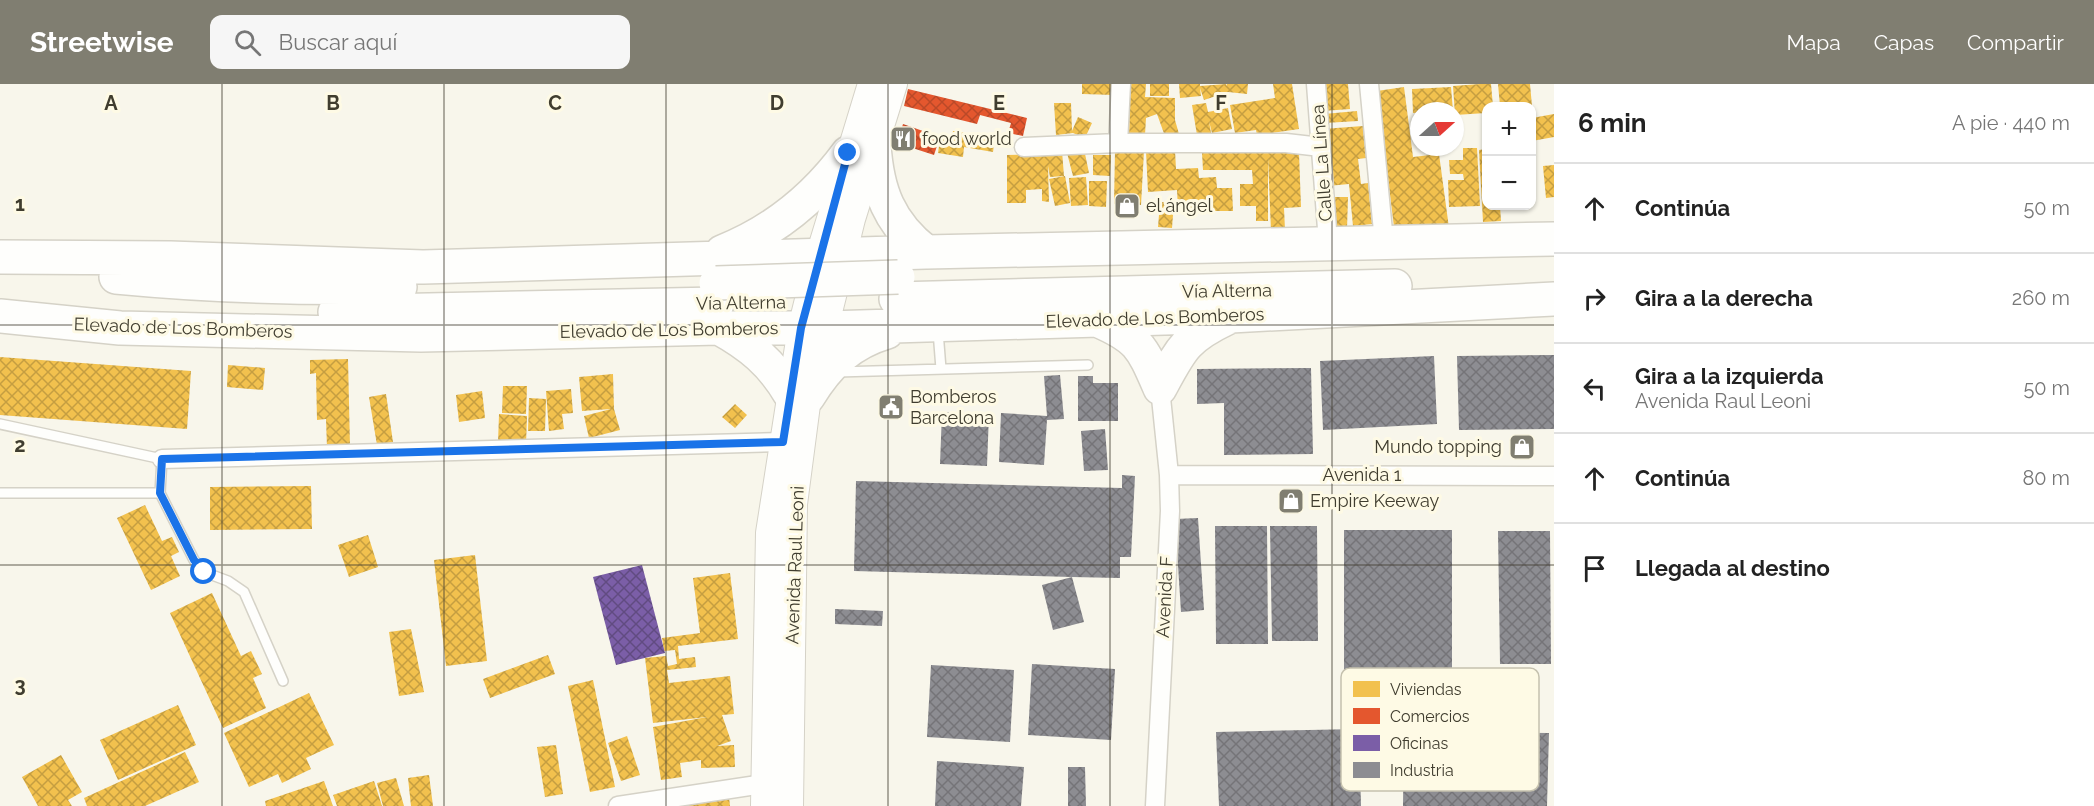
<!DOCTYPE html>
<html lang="es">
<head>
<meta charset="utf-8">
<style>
  body { margin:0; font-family:Raleway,sans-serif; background:#f6f6f6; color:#222 }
  .controls { position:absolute; right:18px; top:18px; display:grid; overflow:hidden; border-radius:12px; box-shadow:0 2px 4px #0004 }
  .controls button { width:54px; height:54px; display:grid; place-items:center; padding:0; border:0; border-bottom:2px solid #e0e0e0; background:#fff; color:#222; font:30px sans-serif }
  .compass { position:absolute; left:1410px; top:18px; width:54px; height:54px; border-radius:50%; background:#fff; box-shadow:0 2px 4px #0004; rotate:69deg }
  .stop { position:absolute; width:18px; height:18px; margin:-14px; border:4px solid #1a73e8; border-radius:50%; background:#fff }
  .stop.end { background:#1a73e8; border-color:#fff; box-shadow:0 2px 6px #0008 }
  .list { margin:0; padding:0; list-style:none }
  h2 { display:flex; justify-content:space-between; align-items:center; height:78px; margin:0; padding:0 24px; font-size:26px }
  h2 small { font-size:20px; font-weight:400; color:#767676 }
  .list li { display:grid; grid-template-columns:39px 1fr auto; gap:18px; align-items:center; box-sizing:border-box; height:90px; padding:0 24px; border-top:2px solid #e0e0e0 }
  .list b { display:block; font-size:22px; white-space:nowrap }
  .list p { margin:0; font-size:20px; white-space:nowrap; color:#767676 }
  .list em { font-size:20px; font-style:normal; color:#767676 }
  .icon { flex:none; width:33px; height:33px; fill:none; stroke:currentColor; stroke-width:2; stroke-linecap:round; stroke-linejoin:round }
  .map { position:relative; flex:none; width:1554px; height:722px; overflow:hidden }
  header { display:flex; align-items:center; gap:36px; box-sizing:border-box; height:84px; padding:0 30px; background:#807e71; color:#fff }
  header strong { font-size:28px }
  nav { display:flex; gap:33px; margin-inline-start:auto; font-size:21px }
  .search { width:420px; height:54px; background:#f6f6f6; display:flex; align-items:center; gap:15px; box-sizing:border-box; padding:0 21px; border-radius:12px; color:#767676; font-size:22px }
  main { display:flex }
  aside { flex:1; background:#fff }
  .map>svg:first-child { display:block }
  .homes { fill:url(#homes-cross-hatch) }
  .shops { fill:url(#shops-cross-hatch) }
  .offices { fill:url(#offices-cross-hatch) }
  .industry { fill:url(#industry-cross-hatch) }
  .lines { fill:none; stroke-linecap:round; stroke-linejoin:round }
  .lane-casing { stroke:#d5d2c7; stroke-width:12 }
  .street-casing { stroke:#d5d2c7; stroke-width:21 }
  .secondary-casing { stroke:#d5d2c7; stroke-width:28 }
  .highway-casing { stroke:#d5d2c7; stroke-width:36 }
  .lane { stroke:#fefefc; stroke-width:9 }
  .street { stroke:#fefefc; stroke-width:18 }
  .secondary { stroke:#fefefc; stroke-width:26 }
  .highway { stroke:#fefefc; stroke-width:33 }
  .highway-bridge-casing { stroke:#d5d2c7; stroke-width:36; stroke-linecap:butt }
  .highway-bridge { stroke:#fefefc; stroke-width:33 }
  .route { stroke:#1a73e8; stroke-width:8 }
  .grid { fill:none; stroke:#403d2f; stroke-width:1.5; stroke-opacity:0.55 }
  .labels { text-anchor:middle; stroke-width:6; stroke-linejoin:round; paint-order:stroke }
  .poi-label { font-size:18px; fill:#403d2f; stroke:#fefae5; text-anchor:start }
  .street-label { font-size:18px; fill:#403d2f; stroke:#fefae5 }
  .key { fill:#fefae5; stroke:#c5c1ae; stroke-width:1.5 }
  .key-label { font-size:16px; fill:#403d2f }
  .grid-label { font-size:20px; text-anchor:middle; font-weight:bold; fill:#403d2f; stroke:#fefae5; stroke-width:6; stroke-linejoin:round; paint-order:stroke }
</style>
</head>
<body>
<header>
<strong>Streetwise</strong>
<div class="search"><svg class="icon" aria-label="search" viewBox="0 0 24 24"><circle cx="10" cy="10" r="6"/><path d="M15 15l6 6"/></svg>Buscar aquí</div>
<nav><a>Mapa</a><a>Capas</a><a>Compartir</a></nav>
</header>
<main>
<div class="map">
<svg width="1554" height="722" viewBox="0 0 1554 722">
  <defs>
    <pattern id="homes-cross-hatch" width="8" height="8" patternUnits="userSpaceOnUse" patternTransform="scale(1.5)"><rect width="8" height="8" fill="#f2c14e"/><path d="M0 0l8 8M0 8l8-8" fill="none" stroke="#c59e41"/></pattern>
    <pattern id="shops-cross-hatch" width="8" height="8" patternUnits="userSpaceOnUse" patternTransform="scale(1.5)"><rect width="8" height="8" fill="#e4572e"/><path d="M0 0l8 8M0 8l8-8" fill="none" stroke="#ba4928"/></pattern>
    <pattern id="offices-cross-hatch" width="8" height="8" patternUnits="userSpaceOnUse" patternTransform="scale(1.5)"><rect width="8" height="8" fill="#7b5ea7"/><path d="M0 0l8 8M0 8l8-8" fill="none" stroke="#614b81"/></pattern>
    <pattern id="industry-cross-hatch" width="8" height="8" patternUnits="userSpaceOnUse" patternTransform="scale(1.5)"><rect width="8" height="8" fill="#8d8d92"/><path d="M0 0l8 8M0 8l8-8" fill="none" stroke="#757478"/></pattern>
  </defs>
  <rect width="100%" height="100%" fill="#f8f6eb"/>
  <path class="homes" d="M1082,0H1115L1114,11L1082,10Z
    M1130,0H1146L1145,13L1175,14V36L1179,50L1166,55L1157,30L1146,34L1145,51L1129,57Z
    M1150,0H1169V12H1150Z
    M1179,0H1200V2L1226,0L1227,2V0H1248L1247,10L1228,8L1204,16L1200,4L1201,12L1180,14Z
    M1273,0H1292L1299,45L1257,51L1256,46L1235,49L1230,21L1275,14Z
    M1322,0H1348L1350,25L1323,27Z
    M1480,0H1491L1493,22H1486V29L1455,31L1453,2Z
    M1498,0H1530L1532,22H1500Z
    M1404,3L1413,73L1439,70L1449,144L1395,151L1377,7Z
    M1451,3L1453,27L1413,29L1412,5Z
    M1054,19H1071L1072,47L1078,33L1092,39L1085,54L1073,49L1056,51Z
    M1206,19L1208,28L1228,24L1232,45L1212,49L1209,37L1211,49L1197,51L1192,21Z
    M1357,27L1358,37L1325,39L1324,30Z
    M1554,30V53L1532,57V34Z
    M1363,42L1366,74L1358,75L1361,100L1368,99L1372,140L1353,142L1349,100L1328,102L1323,45Z
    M953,47L995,54L993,68L964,63L963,73L938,69L940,55L951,56Z
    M1463,64H1477L1480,122L1449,123L1448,96H1464L1463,90H1450L1449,76H1463Z
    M1084,65L1089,89L1073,92L1067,69Z
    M1486,65V122H1500L1501,137L1483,138L1479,66Z
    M1175,66L1176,85L1198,84L1199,94L1216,93L1217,104H1232L1233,127H1213V117L1198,118V125L1178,126L1177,106L1148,108L1146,67Z
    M1062,67L1064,92L1050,93L1048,82L1049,118L1042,117V105L1026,106V119H1007V71L1048,70Z
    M1115,67H1144L1141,121L1114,120Z
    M1267,68L1299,69L1301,123L1284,124L1285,146L1271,147L1268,74V137H1256V122H1240V100H1253L1252,86H1203L1202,69Z
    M1093,71H1111L1110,92L1093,91Z
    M1554,81V113L1546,114L1543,82Z
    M1065,92L1070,119L1055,122L1049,95Z
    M1086,93L1088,121L1071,122L1069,94Z
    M1089,97H1107L1106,123L1089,122Z
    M1329,113H1348L1347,145H1328Z
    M1160,118H1174L1172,144L1158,143Z
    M0,273L191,287L187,345L0,331Z
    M348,275L350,363L327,364L326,335L317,336L316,289L310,290V276Z
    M228,281L265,284L263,306L227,303Z
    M613,290L614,325L620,346L589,354L584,332L611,325L582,327L579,293Z
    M503,302H527L526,330L502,329Z
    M571,305L573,329L562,330L564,345L549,347L546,307Z
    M482,307L485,334L459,338L456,311Z
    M386,310L393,358L377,361L369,313Z
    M529,314L546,315L545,347H528Z
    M735,320L747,331L735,344L722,333Z
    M499,330L527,332L526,361L498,359Z
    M311,402L312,445L210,446V403Z
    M145,421L162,457L172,453L179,468L171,472L180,492L151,506L117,434Z
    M368,451L378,483L349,493L338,461Z
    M475,471L487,577L446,582L434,476Z
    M730,489L738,555L678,562L679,575L695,573L696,583L667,586L669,599L730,592L734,630L722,631L731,657L717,662L734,661L735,683L701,684V676L680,679L682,693L661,696L653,643L707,633L653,639L645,574L666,572L668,582L677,580L675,566L664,567L662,554L700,549L693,494Z
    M212,509L241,572L251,567L262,590L253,594L266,624L223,644L170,529Z
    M411,545L424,608L399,612L389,548Z
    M548,571L555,590L490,614L483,595Z
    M593,596L615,703L590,708L568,602Z
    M309,609L334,661L306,674L311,685L282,699L278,690L249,703L224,649Z
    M178,621L196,661L118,696L100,656Z
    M627,652L640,691L621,697L608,659Z
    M556,661L563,710L545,713L537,663Z
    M185,668L199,698L145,722H87L84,714Z
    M61,671L82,708L68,716L72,722H38L22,693Z
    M429,691L433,722H411L408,694Z
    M396,694L404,722H383L377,699Z
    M324,697L333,722H266L265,717Z
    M374,697L382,722H337L333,711Z
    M729,713L730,722H678Z"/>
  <path class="shops" d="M908,5L1027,34L1023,52L1008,49L1011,39L980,31L977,40L904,22Z
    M903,40L940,53L934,71L897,59Z"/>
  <path class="offices" d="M642,481L665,569L616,581L593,493Z"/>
  <path class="industry" d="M1554,271V345L1459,346L1457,272Z
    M1434,272L1437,340L1323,346L1320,277Z
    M1311,284L1313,370L1224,371V319L1197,320V285Z
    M1060,291L1064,335L1047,336L1044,381L999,378L1001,329L1047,332L1044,292Z
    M1078,292H1093V299H1118V337H1078Z
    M942,328L989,330L987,382L940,380Z
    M1105,345L1108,386L1084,387L1081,347Z
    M1122,391L1135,392L1131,473H1120V494L1072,493L1084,538L1053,546L1042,501L1072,493L854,487L856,397L1122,404Z
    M1198,434L1204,526L1181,528L1175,435Z
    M1215,442H1267L1268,560H1216Z
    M1270,442H1317L1318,557H1272Z
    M1344,446H1452V636L1344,635Z
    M1498,447H1550L1551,580H1500Z
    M835,525L883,527L882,542L835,540Z
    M1032,580L1115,585L1111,656L1028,651Z
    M931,581L1014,586L1010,658L927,653Z
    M1359,645L1361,722H1219L1216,648Z
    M1404,647L1549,649L1547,722H1403Z
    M937,677L1024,683L1021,722H935Z
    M1068,683H1085L1086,722H1068Z"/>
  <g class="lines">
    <g class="lane-casing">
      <path id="lane" d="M938,247L941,285
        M837,288L1088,281
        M0,340L162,375L160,409L194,476L204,488L228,497L244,508L283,597
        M0,409H160"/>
    </g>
    <g class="street-casing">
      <path id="street" d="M1316,0L1328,158
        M1369,0L1384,158
        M1118,59L1121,0
        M1024,63L1118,59H1286L1321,63
        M162,375L783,358
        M1169,391L1554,392
        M618,722L764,700
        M1155,722L1170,427L1169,391L1160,304"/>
    </g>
    <g class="secondary-casing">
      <path id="secondary" d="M764,722L769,449L801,244L819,171L871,0
        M790,722L794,420L808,313L852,135L894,0"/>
    </g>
    <g class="highway-casing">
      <path id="highway" d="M874,61C877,107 889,139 926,168
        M722,168C775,147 815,114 848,69
        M0,173L170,174L423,183L926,168L1554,155
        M116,193C211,202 304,205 400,203
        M896,215L1395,202
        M335,228L717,220
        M0,232L120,244L421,251L719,244H827L1231,232L1554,215
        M1097,236C1139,254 1142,263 1160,304
        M719,244C750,261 772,279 790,310
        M1160,304C1181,265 1185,254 1227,234
        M808,313C828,280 850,259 887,248"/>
    </g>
    <use href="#lane" class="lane"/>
    <use href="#street" class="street"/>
    <use href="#secondary" class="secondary"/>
    <use href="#highway" class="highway"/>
    <g class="highway-bridge-casing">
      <path id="highway-bridge" d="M716,199L898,193"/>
    </g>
    <use href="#highway-bridge" class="highway-bridge"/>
  </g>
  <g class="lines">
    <path class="route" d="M204,488L194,476L160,409L162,375L783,358L801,244L848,69"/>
  </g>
  <path class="grid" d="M222,0V722M444,0V722M666,0V722M888,0V722M1110,0V722M1332,0V722M0,241H1554M0,481H1554"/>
  <defs>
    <g id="restaurant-square" transform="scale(1.35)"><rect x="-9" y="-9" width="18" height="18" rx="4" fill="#807e71" stroke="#fefae5"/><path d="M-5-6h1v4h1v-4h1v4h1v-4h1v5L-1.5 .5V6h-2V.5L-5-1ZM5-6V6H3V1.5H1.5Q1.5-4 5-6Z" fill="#fff"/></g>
    <g id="shop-square" transform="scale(1.35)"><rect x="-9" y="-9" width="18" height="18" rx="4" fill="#807e71" stroke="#fefae5"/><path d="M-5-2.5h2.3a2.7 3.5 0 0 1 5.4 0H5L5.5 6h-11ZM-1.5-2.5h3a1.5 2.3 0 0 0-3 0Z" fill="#fff"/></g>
    <g id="civic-square" transform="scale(1.35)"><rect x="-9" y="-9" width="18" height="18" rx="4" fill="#807e71" stroke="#fefae5"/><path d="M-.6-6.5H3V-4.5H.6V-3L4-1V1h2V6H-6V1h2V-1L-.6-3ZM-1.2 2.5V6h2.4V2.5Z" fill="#fff"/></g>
  </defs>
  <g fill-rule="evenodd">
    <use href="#restaurant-square" x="903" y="55"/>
    <use href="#shop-square" x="1127" y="122"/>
    <use href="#civic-square" x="891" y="323"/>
    <use href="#shop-square" x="1522" y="363"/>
    <use href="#shop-square" x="1291" y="417"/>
  </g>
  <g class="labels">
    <g class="poi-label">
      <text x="922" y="61">food world</text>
      <text x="1146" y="128">el ángel</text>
      <text x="910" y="319">Bomberos<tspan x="910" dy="21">Barcelona</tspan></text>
      <text x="1502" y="369" text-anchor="end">Mundo topping</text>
      <text x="1310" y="423">Empire Keeway</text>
    </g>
    <g class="street-label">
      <text transform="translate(1322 79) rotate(-94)" y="6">Calle La Línea</text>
      <text transform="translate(1227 207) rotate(-1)" y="6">Vía Alterna</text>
      <text transform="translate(741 219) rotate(-1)" y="6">Vía Alterna</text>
      <text transform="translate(1155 234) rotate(-2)" y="6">Elevado de Los Bomberos</text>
      <text transform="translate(183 244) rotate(2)" y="6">Elevado de Los Bomberos</text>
      <text transform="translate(669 246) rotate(-1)" y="6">Elevado de Los Bomberos</text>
      <text x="1362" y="397">Avenida 1</text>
      <text transform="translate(795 481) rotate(-88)" y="6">Avenida Raul Leoni</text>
      <text transform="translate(1165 513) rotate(-87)" y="6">Avenida F</text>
    </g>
  </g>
  <rect x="1341" y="584" width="198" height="123" rx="9" class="key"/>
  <rect x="1353" y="597" width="27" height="16" fill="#f2c14e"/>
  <rect x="1353" y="624" width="27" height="16" fill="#e4572e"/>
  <rect x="1353" y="651" width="27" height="16" fill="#7b5ea7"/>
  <rect x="1353" y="678" width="27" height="16" fill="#8d8d92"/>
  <g class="key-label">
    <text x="1390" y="611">Viviendas</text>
    <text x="1390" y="638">Comercios</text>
    <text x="1390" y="665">Oficinas</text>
    <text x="1390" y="692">Industria</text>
  </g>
  <g class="grid-label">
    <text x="111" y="26">A</text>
    <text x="333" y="26">B</text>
    <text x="555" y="26">C</text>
    <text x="777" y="26">D</text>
    <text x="999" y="26">E</text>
    <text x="1221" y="26">F</text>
    <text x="20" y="127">1</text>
    <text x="20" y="368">2</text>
    <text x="20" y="608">3</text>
  </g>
</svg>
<div class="controls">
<button>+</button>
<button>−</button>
</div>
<svg class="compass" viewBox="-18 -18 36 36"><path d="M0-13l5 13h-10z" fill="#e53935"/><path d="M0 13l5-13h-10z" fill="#767676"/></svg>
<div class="stop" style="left:204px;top:488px"></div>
<div class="stop end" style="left:848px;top:69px"></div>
</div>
<aside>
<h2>6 min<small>A pie · 440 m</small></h2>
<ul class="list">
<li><svg class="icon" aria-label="ahead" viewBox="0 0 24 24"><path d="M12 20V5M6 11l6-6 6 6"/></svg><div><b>Continúa</b></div><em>50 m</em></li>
<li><svg class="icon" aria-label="right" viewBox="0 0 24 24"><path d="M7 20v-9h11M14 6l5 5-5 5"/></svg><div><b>Gira a la derecha</b></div><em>260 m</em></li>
<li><svg class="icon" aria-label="left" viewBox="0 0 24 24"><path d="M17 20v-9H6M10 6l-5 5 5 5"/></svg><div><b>Gira a la izquierda</b><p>Avenida Raul Leoni</p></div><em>50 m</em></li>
<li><svg class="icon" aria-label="ahead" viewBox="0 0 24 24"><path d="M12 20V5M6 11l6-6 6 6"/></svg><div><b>Continúa</b></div><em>80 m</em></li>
<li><svg class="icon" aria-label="arrive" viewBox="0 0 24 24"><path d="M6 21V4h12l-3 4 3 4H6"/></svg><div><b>Llegada al destino</b></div></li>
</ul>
</aside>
</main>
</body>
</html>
